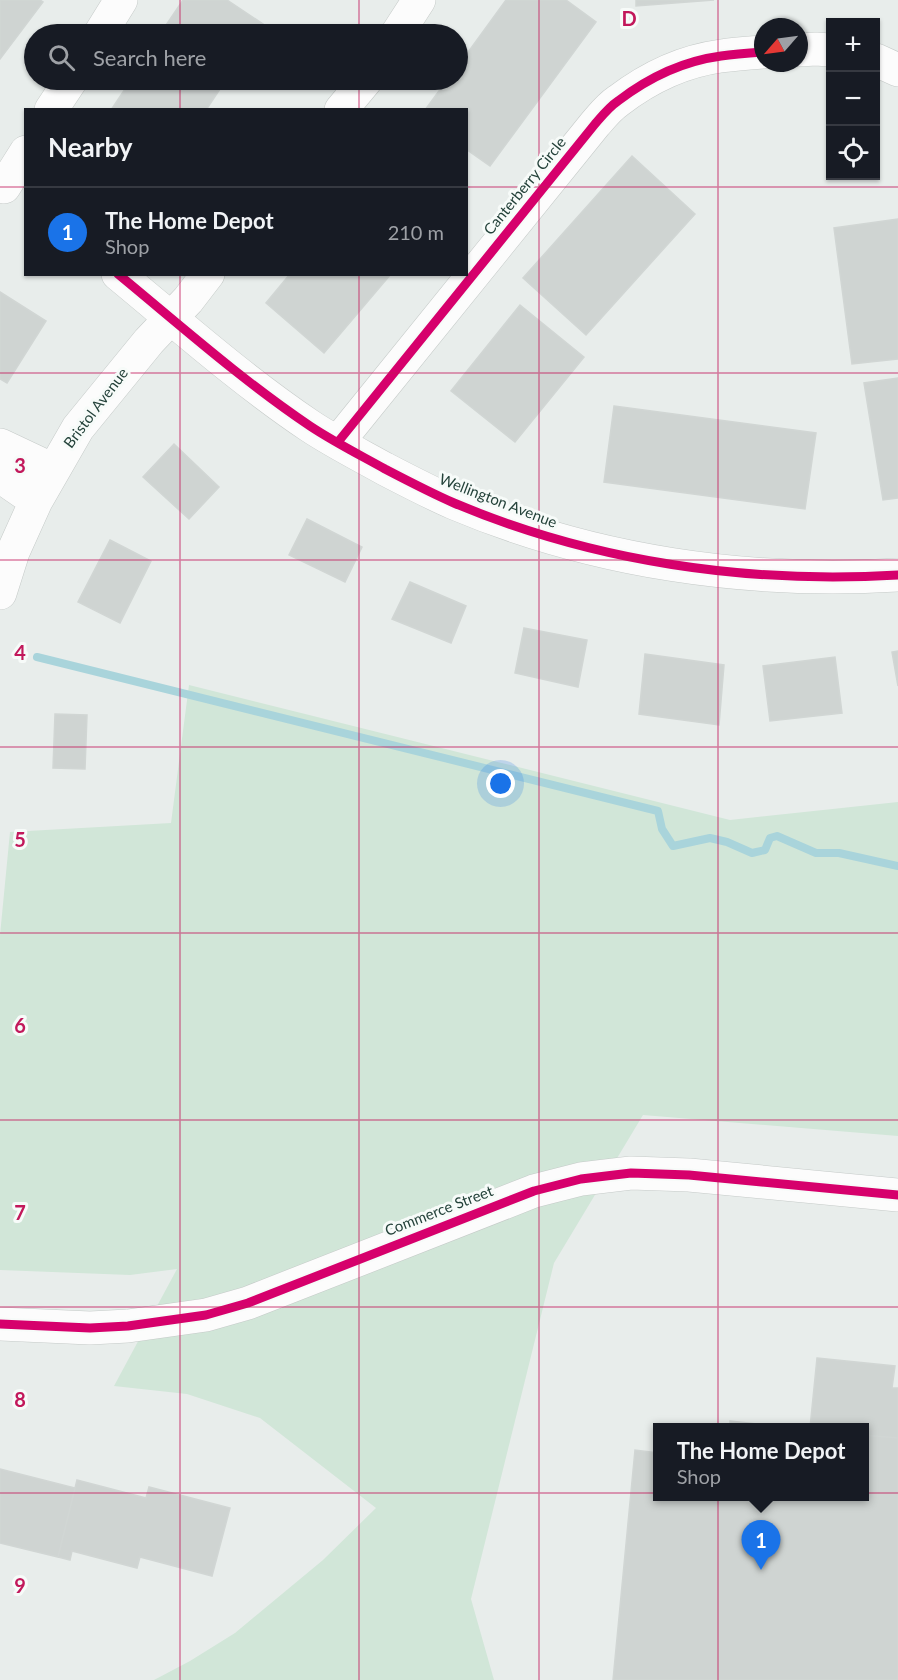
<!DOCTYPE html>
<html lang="en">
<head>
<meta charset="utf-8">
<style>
  body { margin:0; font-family:Lato,sans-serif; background:#242831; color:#f1f3f6 }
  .controls { position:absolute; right:18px; top:18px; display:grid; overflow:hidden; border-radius:0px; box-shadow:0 2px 4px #0004 }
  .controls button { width:54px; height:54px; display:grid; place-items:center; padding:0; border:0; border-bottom:2px solid #363941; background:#171b24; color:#f1f3f6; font:30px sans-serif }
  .compass { position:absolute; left:754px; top:18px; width:54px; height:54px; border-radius:50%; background:#171b24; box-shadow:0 2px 4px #0004; rotate:242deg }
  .you { position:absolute; left:501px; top:784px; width:21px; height:21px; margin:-15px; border:4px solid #fff; border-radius:50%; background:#1a73e8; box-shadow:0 0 0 9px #1a73e833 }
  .badge { display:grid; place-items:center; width:39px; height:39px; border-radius:50%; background:#1a73e8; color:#fff; font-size:20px; font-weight:700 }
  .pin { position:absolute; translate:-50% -50px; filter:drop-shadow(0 2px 3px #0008) }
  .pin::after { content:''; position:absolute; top:32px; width:21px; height:18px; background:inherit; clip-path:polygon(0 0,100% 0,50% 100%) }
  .popup { position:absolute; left:653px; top:1423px; width:216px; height:78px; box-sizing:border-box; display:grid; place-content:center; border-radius:0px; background:#171b24; filter:drop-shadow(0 2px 4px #0005); font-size:20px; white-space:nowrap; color:#9ea1a6 }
  .popup b { font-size:22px; color:#f1f3f6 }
  .popup::after { content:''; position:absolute; left:50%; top:100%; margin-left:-12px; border:12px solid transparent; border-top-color:#171b24 }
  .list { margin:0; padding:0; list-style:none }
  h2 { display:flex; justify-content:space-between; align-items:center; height:78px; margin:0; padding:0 24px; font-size:26px }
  h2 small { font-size:20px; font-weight:400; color:#9ea1a6 }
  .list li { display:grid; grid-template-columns:39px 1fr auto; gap:18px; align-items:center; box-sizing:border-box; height:90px; padding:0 24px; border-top:2px solid #363941 }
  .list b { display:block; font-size:22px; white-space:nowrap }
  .list p { margin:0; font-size:20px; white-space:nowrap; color:#9ea1a6 }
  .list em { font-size:20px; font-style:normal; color:#9ea1a6 }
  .icon { flex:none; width:33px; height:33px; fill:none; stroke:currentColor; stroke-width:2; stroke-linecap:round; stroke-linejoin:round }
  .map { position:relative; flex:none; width:898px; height:1680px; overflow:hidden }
  .search { position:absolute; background:#171b24; box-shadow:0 2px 4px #0004; left:24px; top:24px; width:444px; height:66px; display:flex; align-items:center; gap:15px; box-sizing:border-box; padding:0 21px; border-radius:33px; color:#9ea1a6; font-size:22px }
  .panel { position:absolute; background:#171b24; box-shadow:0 2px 4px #0004; left:24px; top:108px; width:444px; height:168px; border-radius:0px }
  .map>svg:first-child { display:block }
  .green { fill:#d1e6d8 }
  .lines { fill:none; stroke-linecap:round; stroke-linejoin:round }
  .stream { stroke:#a9d4db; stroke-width:8 }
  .building { fill:#cfd4d2; stroke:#d1d6d4; stroke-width:1.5 }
  .minor-casing { stroke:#c5cac8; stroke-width:34 }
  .minor { stroke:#fcfcfc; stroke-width:33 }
  .cycleway-casing { stroke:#f7fbf9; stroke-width:13 }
  .cycleway { stroke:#d6006c; stroke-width:9 }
  .grid { fill:none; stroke:#c2185b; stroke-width:1.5; stroke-opacity:0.55 }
  .labels { text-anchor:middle; stroke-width:6; stroke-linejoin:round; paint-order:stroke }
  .street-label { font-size:15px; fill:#24423a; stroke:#f7fbf9 }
  .grid-label { font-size:20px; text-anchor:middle; font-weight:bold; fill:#c2185b; stroke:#f7fbf9; stroke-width:6; stroke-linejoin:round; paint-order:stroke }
</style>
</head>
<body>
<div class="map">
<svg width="898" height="1680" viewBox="0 0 898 1680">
  <rect width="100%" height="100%" fill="#e8edeb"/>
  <path class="green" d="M189,685L730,820L898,802V1136L643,1115L554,1263L471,1599L494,1680H154L190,1661L235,1633L323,1560L376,1508L260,1418L187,1394L114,1386L177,1269L130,1275L0,1270V935L10,832L171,823Z"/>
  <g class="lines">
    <path class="stream" d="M37,657L658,811L662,829L673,846L710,838L727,842L752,853L765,850L770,838L777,836L816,853H839L898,866"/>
  </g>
  <path class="building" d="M0,0H40L43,2L0,59Z
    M183,0H227L263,24L256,34H160Z
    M506,0H566L596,22L490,166L466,149V110H425L447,80H458V66Z
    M636,0H714L636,6Z
    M131,80H226L206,110H111Z
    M632,156L695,214L586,335L523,278Z
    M898,219V359L852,364L834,228Z
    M290,274H391L324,353L266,303Z
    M0,292L46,321L7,383L0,379Z
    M520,305L584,357L515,442L451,391Z
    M898,378V498L883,500L864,383Z
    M614,406L816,433L805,509L604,482Z
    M174,444L219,487L189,519L143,477Z
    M307,519L362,547L345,582L289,555Z
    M110,540L151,561L120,623L78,602Z
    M410,582L466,606L451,643L392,619Z
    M524,628L587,640L578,687L515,673Z
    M898,651V686L892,652Z
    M645,654L724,665L719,725L639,714Z
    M835,657L842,713L770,721L763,666Z
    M55,714L87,715L85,769L53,768Z
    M817,1358L895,1366L892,1388H898V1438L864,1435V1428H810Z
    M730,1421L795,1428H730Z
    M864,1435L898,1438V1680H613L635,1450L658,1453V1496H864Z
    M0,1469L75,1488L58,1557L0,1543Z
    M77,1480L146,1498L149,1487L230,1508L212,1576L140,1557L137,1568L72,1551L70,1560L58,1557Z"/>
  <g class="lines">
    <g class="minor-casing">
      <path id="minor" d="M100,34L121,0
        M397,34L419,0
        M799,50L816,49L830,50
        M876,60L898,70
        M51,110L71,80
        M341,110L366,80
        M4,187L26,152
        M118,274C181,326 243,381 310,426C334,442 360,455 385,469C408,481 431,493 454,503C594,562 747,584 898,575
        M338,442L595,124C602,116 609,107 618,101C648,78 684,61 721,56C735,54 749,53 763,52
        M0,445L53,470
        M0,478L7,481L36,501
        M0,593L13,552L36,501L78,428L149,341L188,300L208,274
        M0,1324L90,1328L128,1326L206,1315L248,1303L534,1191L581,1179L631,1173L689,1175L898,1195"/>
    </g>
    <use href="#minor" class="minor"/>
    <g class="cycleway-casing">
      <path id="cycleway" d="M118,274C181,326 243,381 310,426C334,442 360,455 385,469C408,481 431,493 454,503C594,562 747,584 898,575
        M338,442L595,124C602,116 609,107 618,101C648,78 684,61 721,56C735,54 749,53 763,52
        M0,1324L90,1328L128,1326L206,1315L248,1303L534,1191L581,1179L631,1173L689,1175L898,1195"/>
    </g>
    <use href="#cycleway" class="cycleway"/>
  </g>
  <path class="grid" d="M180,0V34M359,0V34M539,0V1680M718,0V1680M180,80V110M359,80V110M0,187H26M466,187H898M180,274V1680M359,274V1680M0,373H898M0,560H898M0,747H898M0,933H898M0,1120H898M0,1307H898M0,1493H898"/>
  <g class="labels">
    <g class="street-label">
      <text transform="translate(525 186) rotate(-51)" y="5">Canterberry Circle</text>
      <text transform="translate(96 408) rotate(-53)" y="5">Bristol Avenue</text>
      <text transform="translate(498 501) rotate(21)" y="5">Wellington Avenue</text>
      <text transform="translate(439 1211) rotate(-21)" y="5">Commerce Street</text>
    </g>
  </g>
  <g class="grid-label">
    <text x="629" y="26">D</text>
    <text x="20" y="473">3</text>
    <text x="20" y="660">4</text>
    <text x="20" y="847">5</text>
    <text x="20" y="1033">6</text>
    <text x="20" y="1220">7</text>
    <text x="20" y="1407">8</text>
    <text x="20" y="1593">9</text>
  </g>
</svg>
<div class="controls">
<button>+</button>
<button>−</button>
<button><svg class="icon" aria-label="locate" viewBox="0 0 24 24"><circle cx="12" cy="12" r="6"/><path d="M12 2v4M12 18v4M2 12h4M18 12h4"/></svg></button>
</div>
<svg class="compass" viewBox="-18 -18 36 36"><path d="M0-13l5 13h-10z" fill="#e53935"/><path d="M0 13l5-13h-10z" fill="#9ea1a6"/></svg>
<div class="you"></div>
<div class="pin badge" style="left:761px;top:1570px">1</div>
<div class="popup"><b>The Home Depot</b>Shop</div>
<div class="search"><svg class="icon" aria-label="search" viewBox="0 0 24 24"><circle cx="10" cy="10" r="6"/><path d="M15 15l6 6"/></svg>Search here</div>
<section class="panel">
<h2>Nearby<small></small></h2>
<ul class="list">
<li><span class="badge">1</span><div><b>The Home Depot</b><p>Shop</p></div><em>210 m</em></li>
</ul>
</section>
</div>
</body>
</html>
